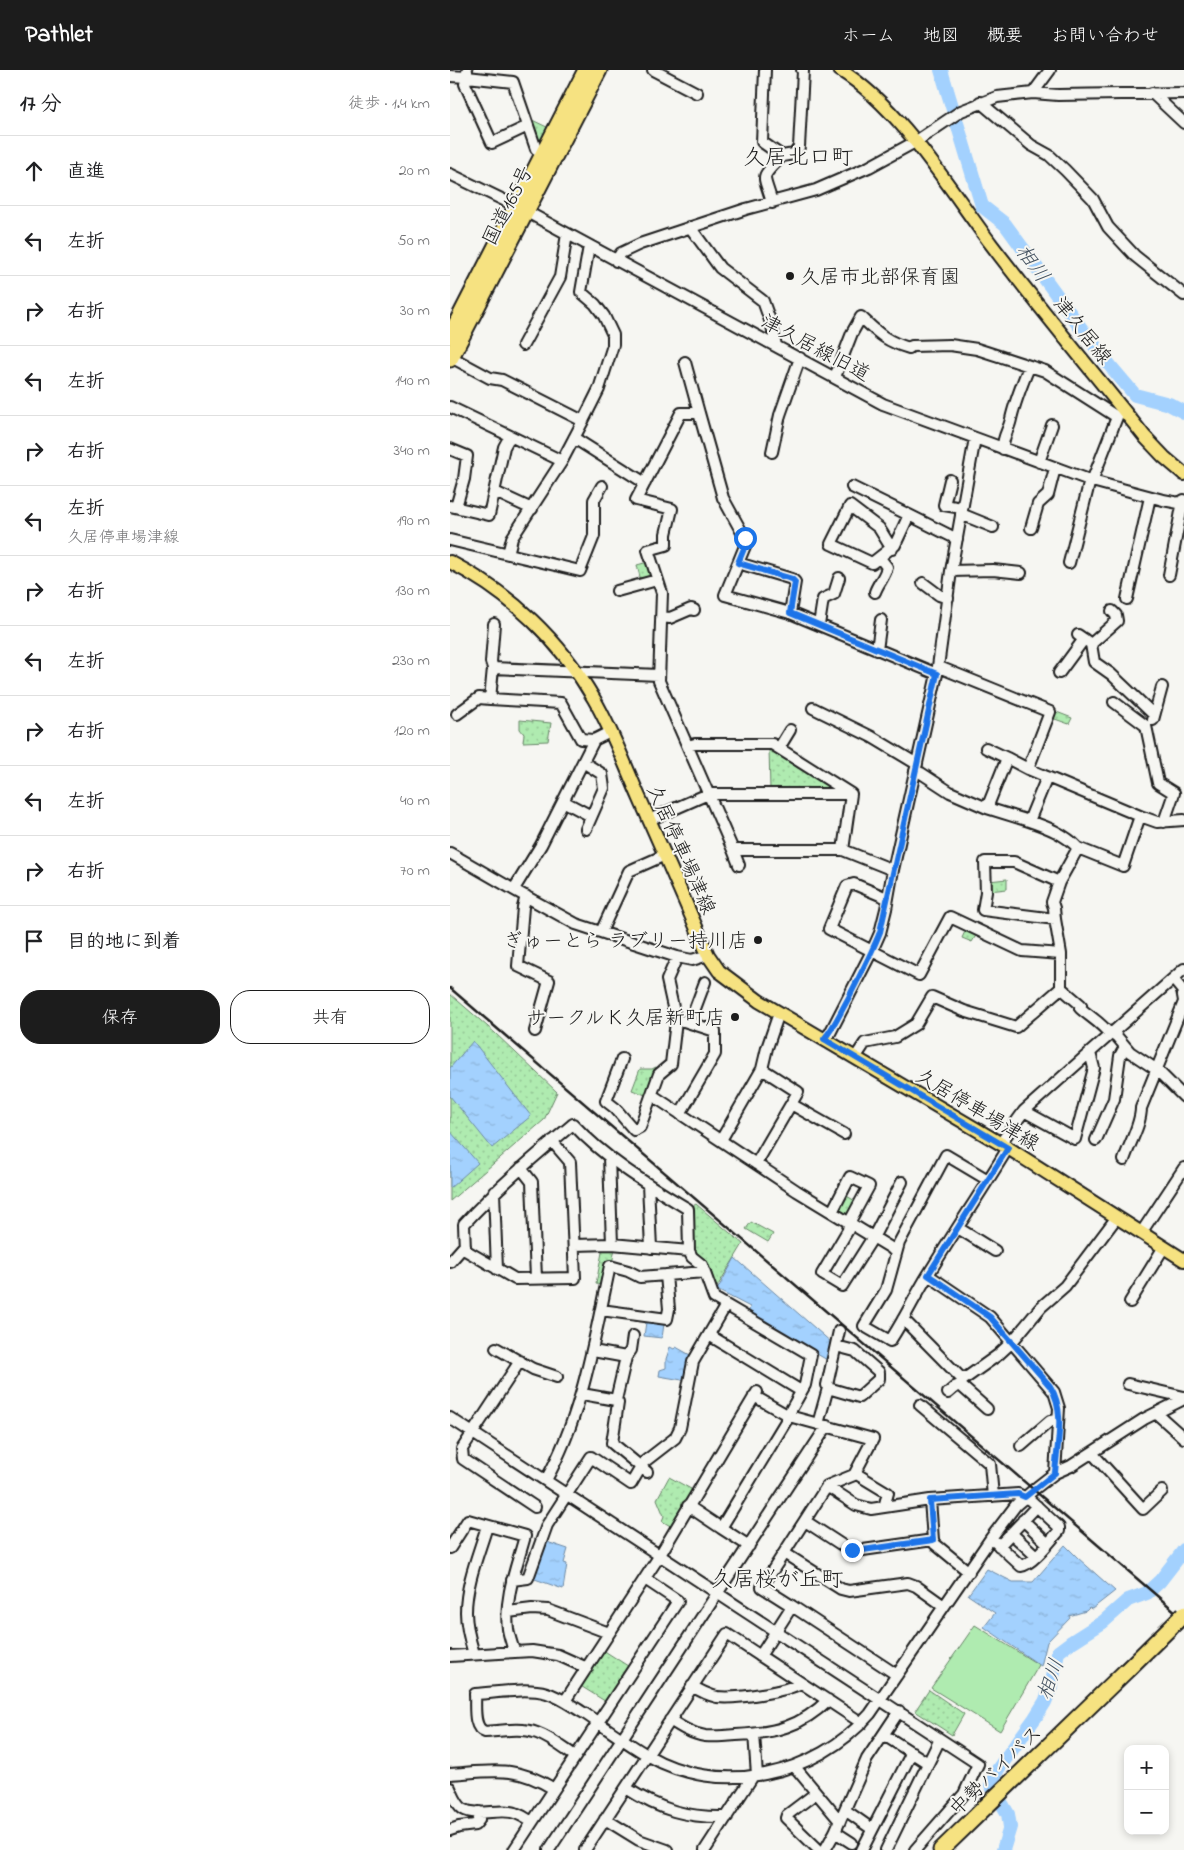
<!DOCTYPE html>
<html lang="ja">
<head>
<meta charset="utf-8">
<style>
  body { margin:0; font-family:"Indie Flower","Klee One",sans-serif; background:#f6f6f6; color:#202124 }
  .controls { position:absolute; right:15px; bottom:15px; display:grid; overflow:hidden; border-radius:10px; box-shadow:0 2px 8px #0003 }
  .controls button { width:45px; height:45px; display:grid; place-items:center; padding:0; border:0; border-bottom:1px solid #e0e0e0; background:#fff; color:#202124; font:25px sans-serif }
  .stop { position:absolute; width:15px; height:15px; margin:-11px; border:4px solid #1a73e8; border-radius:50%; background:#fff }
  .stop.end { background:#1a73e8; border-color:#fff; box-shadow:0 1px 5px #0008 }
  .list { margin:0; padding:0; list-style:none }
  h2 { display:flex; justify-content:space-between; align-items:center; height:65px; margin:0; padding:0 20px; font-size:21px }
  h2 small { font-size:16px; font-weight:400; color:#757577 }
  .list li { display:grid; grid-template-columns:32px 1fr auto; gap:15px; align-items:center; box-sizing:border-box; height:70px; padding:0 20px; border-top:1px solid #e0e0e0 }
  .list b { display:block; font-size:19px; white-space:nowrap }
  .list p { margin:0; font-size:16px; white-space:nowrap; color:#757577 }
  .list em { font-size:16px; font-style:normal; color:#757577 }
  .actions { display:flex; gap:10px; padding:15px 20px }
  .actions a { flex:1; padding:11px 0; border:1px solid #1c1c1c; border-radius:20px; text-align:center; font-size:18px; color:#1c1c1c }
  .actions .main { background:#1c1c1c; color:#fff }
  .icon { flex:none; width:28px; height:28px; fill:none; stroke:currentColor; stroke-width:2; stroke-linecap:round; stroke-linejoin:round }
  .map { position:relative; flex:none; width:734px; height:1780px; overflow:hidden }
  header { display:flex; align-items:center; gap:30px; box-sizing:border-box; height:70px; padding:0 25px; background:#1c1c1c; color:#fff }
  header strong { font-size:24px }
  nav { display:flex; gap:28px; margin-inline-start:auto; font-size:18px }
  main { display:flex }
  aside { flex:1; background:#fff }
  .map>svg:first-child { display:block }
  .grass { fill:url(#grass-dots); stroke:#668466 }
  .pitch { fill:#afebb0; stroke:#668466 }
  .water { fill:url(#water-ripples); stroke:#6d89a4 }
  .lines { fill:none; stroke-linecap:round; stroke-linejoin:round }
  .river { stroke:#a3d1fe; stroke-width:14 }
  .minor-casing { stroke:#1c1c1c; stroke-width:14 }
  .major-casing { stroke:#1c1c1c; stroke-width:16 }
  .highway-casing { stroke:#1c1c1c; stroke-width:19 }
  .minor { stroke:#f6f6f2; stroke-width:10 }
  .major { stroke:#f6e281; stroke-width:12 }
  .highway { stroke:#f6e281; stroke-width:15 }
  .rail { stroke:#1c1c1c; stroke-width:2.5 }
  .highway-bridge-casing { stroke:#1c1c1c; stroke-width:19; stroke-linecap:butt }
  .highway-bridge { stroke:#f6e281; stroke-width:15 }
  .route { stroke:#1a73e8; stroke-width:6 }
  .poi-dot { fill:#1c1c1c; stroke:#f6f6f2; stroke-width:2 }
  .labels { text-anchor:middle; stroke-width:4; stroke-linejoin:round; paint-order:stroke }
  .street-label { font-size:20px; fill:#1c1c1c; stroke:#f6f6f2 }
  .poi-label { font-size:20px; fill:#1c1c1c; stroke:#f6f6f2; text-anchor:end }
  .water-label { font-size:21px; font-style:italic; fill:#445260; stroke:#f6f6f2 }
  .quarter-label { font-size:22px; fill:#1c1c1c; stroke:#f6f6f2 }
</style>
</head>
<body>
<header>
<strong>Pathlet</strong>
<nav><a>ホーム</a><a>地図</a><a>概要</a><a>お問い合わせ</a></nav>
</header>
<main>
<aside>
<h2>17 分<small>徒歩 · 1.4 km</small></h2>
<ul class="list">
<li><svg class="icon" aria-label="ahead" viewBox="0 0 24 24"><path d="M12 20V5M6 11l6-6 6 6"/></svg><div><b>直進</b></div><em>20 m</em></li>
<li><svg class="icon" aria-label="left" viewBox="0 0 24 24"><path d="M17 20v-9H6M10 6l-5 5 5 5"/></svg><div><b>左折</b></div><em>50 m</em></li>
<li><svg class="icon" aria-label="right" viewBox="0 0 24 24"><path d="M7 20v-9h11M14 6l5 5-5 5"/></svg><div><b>右折</b></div><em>30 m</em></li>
<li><svg class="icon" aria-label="left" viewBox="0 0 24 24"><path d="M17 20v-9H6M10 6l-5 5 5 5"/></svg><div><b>左折</b></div><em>140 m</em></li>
<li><svg class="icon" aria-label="right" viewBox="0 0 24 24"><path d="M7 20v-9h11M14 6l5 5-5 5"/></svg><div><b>右折</b></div><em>340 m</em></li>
<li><svg class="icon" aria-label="left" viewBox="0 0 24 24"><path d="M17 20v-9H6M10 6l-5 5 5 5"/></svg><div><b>左折</b><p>久居停車場津線</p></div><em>190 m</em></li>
<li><svg class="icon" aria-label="right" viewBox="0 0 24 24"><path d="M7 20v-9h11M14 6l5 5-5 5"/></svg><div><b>右折</b></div><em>130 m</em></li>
<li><svg class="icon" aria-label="left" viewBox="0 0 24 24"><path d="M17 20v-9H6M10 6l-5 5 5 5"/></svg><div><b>左折</b></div><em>230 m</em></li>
<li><svg class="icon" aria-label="right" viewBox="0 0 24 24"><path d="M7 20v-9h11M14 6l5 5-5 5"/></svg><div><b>右折</b></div><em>120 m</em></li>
<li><svg class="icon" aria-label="left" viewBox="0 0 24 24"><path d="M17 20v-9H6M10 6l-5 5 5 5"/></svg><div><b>左折</b></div><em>40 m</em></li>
<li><svg class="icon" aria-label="right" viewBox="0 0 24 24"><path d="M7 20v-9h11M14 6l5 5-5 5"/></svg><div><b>右折</b></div><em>70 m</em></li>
<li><svg class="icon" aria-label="arrive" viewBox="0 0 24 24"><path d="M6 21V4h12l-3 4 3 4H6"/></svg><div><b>目的地に到着</b></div></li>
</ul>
<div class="actions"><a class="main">保存</a><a>共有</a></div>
</aside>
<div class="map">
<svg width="734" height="1780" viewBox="0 0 734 1780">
  <defs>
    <pattern id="grass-dots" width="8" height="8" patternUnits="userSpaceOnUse" patternTransform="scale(1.25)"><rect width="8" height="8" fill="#afebb0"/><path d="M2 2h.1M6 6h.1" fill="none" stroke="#96c997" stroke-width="1.8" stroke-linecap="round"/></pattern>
    <pattern id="water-ripples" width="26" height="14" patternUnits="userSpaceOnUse" patternTransform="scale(1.25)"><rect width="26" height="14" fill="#a3d1fe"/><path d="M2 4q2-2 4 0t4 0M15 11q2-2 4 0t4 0" fill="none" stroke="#8cb3d9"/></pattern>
  </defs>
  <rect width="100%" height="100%" fill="#f6f6f2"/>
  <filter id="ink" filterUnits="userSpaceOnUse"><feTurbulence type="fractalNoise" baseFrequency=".02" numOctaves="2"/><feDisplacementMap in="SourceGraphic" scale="10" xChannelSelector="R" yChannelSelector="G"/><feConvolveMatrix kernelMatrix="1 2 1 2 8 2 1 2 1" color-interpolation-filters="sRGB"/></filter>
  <g filter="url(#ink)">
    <path class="grass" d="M80,49L99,58L89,78Z
      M198,492L202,505L199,509L191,511L187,495Z
      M604,641L622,648L619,654L602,648Z
      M70,650L101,653L98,671L73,672L74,664L70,659Z
      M319,678L382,716L380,720H320Z
      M557,809V819L539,821V811Z
      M517,857L528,862L522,872L512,868Z
      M0,924L45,963L107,1022L94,1050L0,1131Z
      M206,997L208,999L198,1026L182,1020L190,999H202Z
      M395,1125L407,1132L398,1149L387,1141Z
      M246,1134L293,1174L264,1222L243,1181L241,1137Z
      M301,1152L323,1164L318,1172L296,1159Z
      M153,1177L165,1178L162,1194L152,1215L146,1214Z
      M219,1407L241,1419L242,1422L222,1457L212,1451L214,1446L207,1429Z
      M153,1580L181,1598L158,1633L129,1615Z
      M479,1620L514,1644L502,1665L465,1641Z"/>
    <path class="pitch" d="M525,1555L589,1595L550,1661L481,1618Z"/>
    <path class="water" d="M23,971L81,1046L42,1078L0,1026V998Z
      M0,1061L28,1093L0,1118Z
      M285,1188L382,1273L379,1291L298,1244L300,1237L267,1220Z
      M196,1252L214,1254L212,1268L194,1266Z
      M220,1277L224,1279L226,1277L242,1286L236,1306L232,1310L209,1306L210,1300L216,1298V1289Z
      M97,1472L118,1479L114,1493L117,1494L113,1519L82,1508L93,1477L95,1478Z
      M615,1475L628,1488L665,1521L642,1539L639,1538L636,1541L619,1546L620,1548L597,1572L591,1596L534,1557L545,1543L518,1525L537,1499L563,1512H583Z"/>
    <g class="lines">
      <path class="river" d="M491,0L532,136L555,154L630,257L662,298L685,325L719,334L734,342
        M553,1780L560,1757L558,1744L541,1715L548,1699L585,1648L595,1632L601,1617L608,1582L620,1573L653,1552L678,1530L697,1523L710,1511L734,1480"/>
      <g class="minor-casing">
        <path id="minor" d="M203,0L247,23
          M315,0L312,72L332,86L344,84L349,77L353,1L352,0
          M0,6L17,7V1
          M583,23L600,0
          M702,23L734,53
          M530,32L581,75L599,85L615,100L643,129L658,157L685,186L734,225
          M78,56L42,73L15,14L17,7L63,12L86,79L93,83
          M0,104L66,136L433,334L642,411L713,430L729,433L734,430
          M322,133C314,102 308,111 332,86
          M240,157L270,198L313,231L322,256L326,276
          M166,191L171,183L190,174L296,139L366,120L419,97L465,72L511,41L547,27L583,23L608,25L734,23
          M73,275L110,207L117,164
          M1,287L40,308L52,310L133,351
          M235,292L249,343
          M385,307L402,263L411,247C428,263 435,271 459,278L462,276L500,275L527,279L595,301L667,347L642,411
          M0,337L112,391
          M124,368L195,413
          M0,379L17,386L14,409L6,437
          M553,379C552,367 559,360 561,349C565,331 572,314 579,297
          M322,382L330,345L350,288
          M589,392L602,355
          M500,410L494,435L512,438
          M402,417L459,445
          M45,422L82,439
          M0,436L39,445L54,377L60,366
          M511,444L543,457
          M581,458L588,434L598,425L605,398
          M0,470L130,501L144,466V430L152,416
          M442,479L429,458L400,436L381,474L422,493L445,475L459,445L507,469
          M58,484L62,468L112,391L133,351L149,319L163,275V265L154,246L145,234L131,222L139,176
          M288,493L342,509L345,512L340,543
          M619,493L640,410
          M501,501L543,500L571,503
          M719,505L733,431
          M473,513L489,525L498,528
          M167,521L207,510
          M425,522C428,513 435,507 437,497L430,488
          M677,529L700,427
          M212,547L220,548L241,539L244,540
          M44,554L41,592L43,598L209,605
          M369,555L373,529L384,524L389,508
          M628,565L641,574L644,592L661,604L704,645
          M641,574L667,551L666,545L662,541
          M427,580L431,550
          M489,597L600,642L578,699
          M43,598L40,629L111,633L131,669L144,670
          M609,603L634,569
          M664,632L696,656L708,713L724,723L714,752
          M363,638L422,667L467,694
          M7,644L29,628L40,629
          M703,650L712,617
          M238,676L245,674H322L401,724L393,780
          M329,678L340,660
          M536,678L557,688
          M133,692L152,704L154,718L136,759
          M465,701L471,703L500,722L537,738L557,688L578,699L690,746L707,752L734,750
          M113,731L141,746
          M537,738L579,751L597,707
          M199,750L258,724H400
          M579,751C597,757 615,764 628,778
          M283,780L289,795
          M0,783L66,821L126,854L227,887L242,890L258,885
          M443,800L393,780H283L209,611L212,523L198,480L216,475V464L222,439L186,430L231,343H249L273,428L295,468V476L275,525L340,543L487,604
          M64,819L91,775L144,670L160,662
          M76,826L73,837L68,896L99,911L85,961
          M437,828L404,814L397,816L379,859L469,905L500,847L572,881L611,884L605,849L533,840L536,822L535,792H564L609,812L628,778L673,796L690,746
          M605,849L604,838L602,832L609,812
          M151,862L179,801L215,785
          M611,884V918L631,935L630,938C640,947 653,954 660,965
          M723,909L732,920L734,931
          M226,951H234L265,961V984L230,1044
          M240,952L255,912
          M663,962L680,982L707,1000L734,1027
          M374,969L380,963L422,881L430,863L436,839L443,800L487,604L501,501L525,368
          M405,988L415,973L445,967L466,954L482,927L514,941L566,957L611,918
          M172,989L156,1031L165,1038L184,1060L190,1057L209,1004L221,994L226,951L217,910L227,887
          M202,1025L347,1121L441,1178L446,1183
          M341,1034L394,1064
          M574,1041L625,1069L644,998L640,983
          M271,1070L312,999L317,978L329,943
          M646,1070L664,1029L670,986L675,977
          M102,1071L120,1092L125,1208L65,1209L15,1180L14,1154C48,1117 85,1086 123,1054C155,1089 197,1114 238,1139L239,1181L242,1187L252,1195L264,1228L361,1285L355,1315L338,1345
          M550,1074L574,1041L734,899
          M159,1087L162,1174
          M674,1090C679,1074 691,1055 691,1038L734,932
          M306,1094L348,1022L312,999
          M71,1098L82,1112L86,1208
          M538,1110L496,1085L449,1173L436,1220L414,1256L440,1271C454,1250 465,1226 478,1205C504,1162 532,1121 558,1078
          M198,1114L201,1178
          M44,1122L47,1199
          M382,1142L400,1107L419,1116L399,1153L398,1160L372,1204L392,1216L425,1164L452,1112
          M508,1158L545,1181
          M691,1163L734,1098
          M124,1175L162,1174L239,1181
          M0,1192L15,1175
          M478,1205L540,1247L604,1322L609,1338L605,1403
          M680,1232L714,1177
          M151,1240L217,1249L219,1239L216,1205
          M453,1249L513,1310
          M259,1265L351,1321
          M183,1266L181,1280L176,1287L166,1330L168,1333L162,1373L197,1402
          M46,1278L83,1299L107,1307
          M143,1281L176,1287
          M70,1291L12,1379L13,1389L85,1437
          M678,1314L734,1327
          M510,1315L537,1339
          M378,1318L377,1315L389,1261
          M498,1323L505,1317L510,1315L513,1310L548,1285L562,1272L591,1237L615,1216L667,1147
          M132,1324L166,1330
          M304,1326L339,1346L423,1369L404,1405L377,1416
          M470,1335L540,1394L543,1426
          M706,1343L734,1368
          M0,1348L528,1694L514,1724L465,1780
          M368,1354L378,1318L409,1327L429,1309V1302L405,1281L386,1276
          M571,1376L600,1351L608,1350
          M642,1383L693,1439L712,1421
          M405,1403L438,1423L434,1437
          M96,1410C133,1344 144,1269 160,1196L178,1201L190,1207L255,1202
          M238,1436L271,1458L339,1346
          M573,1450L598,1474
          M355,1451L398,1479L406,1481L483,1470L480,1430
          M271,1458L299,1476
          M561,1463L586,1486
          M483,1470L485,1474L519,1502
          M549,1476L587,1436
          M0,1478L18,1450L75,1466C67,1496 54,1527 58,1559C59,1566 62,1574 64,1581
          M334,1483L391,1519L399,1521L458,1513L466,1516L494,1536
          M62,1510L78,1508L97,1455L141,1387L181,1414L194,1392L225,1368L230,1358L243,1292L276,1235
          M342,1536L447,1605
          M58,1542L82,1539L98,1540L159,1563
          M24,1584C20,1571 16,1557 16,1542C16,1513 29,1483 37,1456
          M0,1586L82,1581L108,1585L137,1598
          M310,1586L342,1536L312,1517L377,1416L406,1435L421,1439L480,1430L568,1424L580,1430L609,1457V1461C601,1470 582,1495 571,1496L541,1468
          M242,1616C250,1621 258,1625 267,1627C286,1629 335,1622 351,1613
          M115,1631L210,1485L307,1322
          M220,1650C231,1657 242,1664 255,1666C265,1667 276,1666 286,1665C324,1663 351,1657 378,1630
          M304,1664L307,1705
          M434,1665L478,1693
          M125,1686C113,1678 101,1668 87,1663C71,1657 52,1661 35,1662C22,1658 26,1635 25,1624C48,1623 75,1617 97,1623C110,1627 122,1636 134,1643C155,1657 175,1672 197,1685C270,1728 366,1706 420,1644L541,1468L566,1435L587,1417L605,1403L621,1396L694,1349L734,1329
          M345,1697L390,1751
          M0,1704C43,1701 66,1695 104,1719
          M0,1718C3,1724 6,1734 13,1739C26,1747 46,1739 61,1742C69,1743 75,1748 82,1752
          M176,1718C210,1740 237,1748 277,1747
          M366,1723L337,1745L336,1748L369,1780
          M395,1740L422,1759
          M155,1749L189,1770L217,1780
          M0,1760L9,1757L25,1755L29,1750V1742
          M385,1762L402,1773
          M64,1780L228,1531L195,1509
          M99,1780L377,1356
          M135,1780L277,1564L412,1653
          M255,1780L303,1706
          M375,1780L385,1762L417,1689L449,1641
          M412,1780L462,1682
          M436,1780L490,1669"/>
      </g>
      <g class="major-casing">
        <path id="major" d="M390,0C451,38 498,117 541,174C591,240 644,303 695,367L714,387L734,404
          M0,492C60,523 110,570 144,629C162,660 175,695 190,729C213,781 236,833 258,885L269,901L309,931L558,1078L734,1190"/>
      </g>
      <g class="highway-casing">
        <path id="highway" d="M0,266L136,0
          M0,289L149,0
          M491,1780L677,1600"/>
      </g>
      <use href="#minor" class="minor"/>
      <use href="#major" class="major"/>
      <use href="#highway" class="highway"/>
      <path class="rail" d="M0,918L734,1549"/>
      <g class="highway-bridge-casing">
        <path id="highway-bridge" d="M677,1600L734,1544"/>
      </g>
      <use href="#highway-bridge" class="highway-bridge"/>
    </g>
  </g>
  <g class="lines" filter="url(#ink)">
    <path class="route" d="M295,468V476L288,493L342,509L345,512L340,543L487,604L430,862C421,885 409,907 398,929C390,943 384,958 374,969L558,1078L478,1205L540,1247L600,1316C616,1341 607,1375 605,1403L575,1427L568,1424L480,1430L483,1470L413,1480H402"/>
  </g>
  <g class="poi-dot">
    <circle cx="340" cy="206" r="5"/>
    <circle cx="308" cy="870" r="5"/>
    <circle cx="285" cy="947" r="5"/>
  </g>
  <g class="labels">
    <g class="street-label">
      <text transform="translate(57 135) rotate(-63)" y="7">国道165号</text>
      <text transform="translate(633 260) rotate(51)" y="7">津久居線</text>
      <text transform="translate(366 277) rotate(28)" y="7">津久居線旧道</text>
      <text transform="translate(232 779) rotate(66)" y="7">久居停車場津線</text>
      <text transform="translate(528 1039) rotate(31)" y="7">久居停車場津線</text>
      <text transform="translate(545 1700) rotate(-44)" y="7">中勢バイパス</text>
    </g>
    <g class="poi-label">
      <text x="350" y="213" text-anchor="start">久居市北部保育園</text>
      <text x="298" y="877">ぎゅーとら ラブリー持川店</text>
      <text x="275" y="954">サークルＫ久居新町店</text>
    </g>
    <g class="water-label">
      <text transform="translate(583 193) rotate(54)" y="7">相川</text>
      <text transform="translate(600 1609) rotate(-70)" y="7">相川</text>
    </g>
    <g class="quarter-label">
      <text x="348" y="94">久居北口町</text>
      <text x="327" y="1516">久居桜が丘町</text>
    </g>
  </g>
</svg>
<div class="controls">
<button>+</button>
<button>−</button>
</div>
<div class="stop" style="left:295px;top:468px"></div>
<div class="stop end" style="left:402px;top:1480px"></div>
</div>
</main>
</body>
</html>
